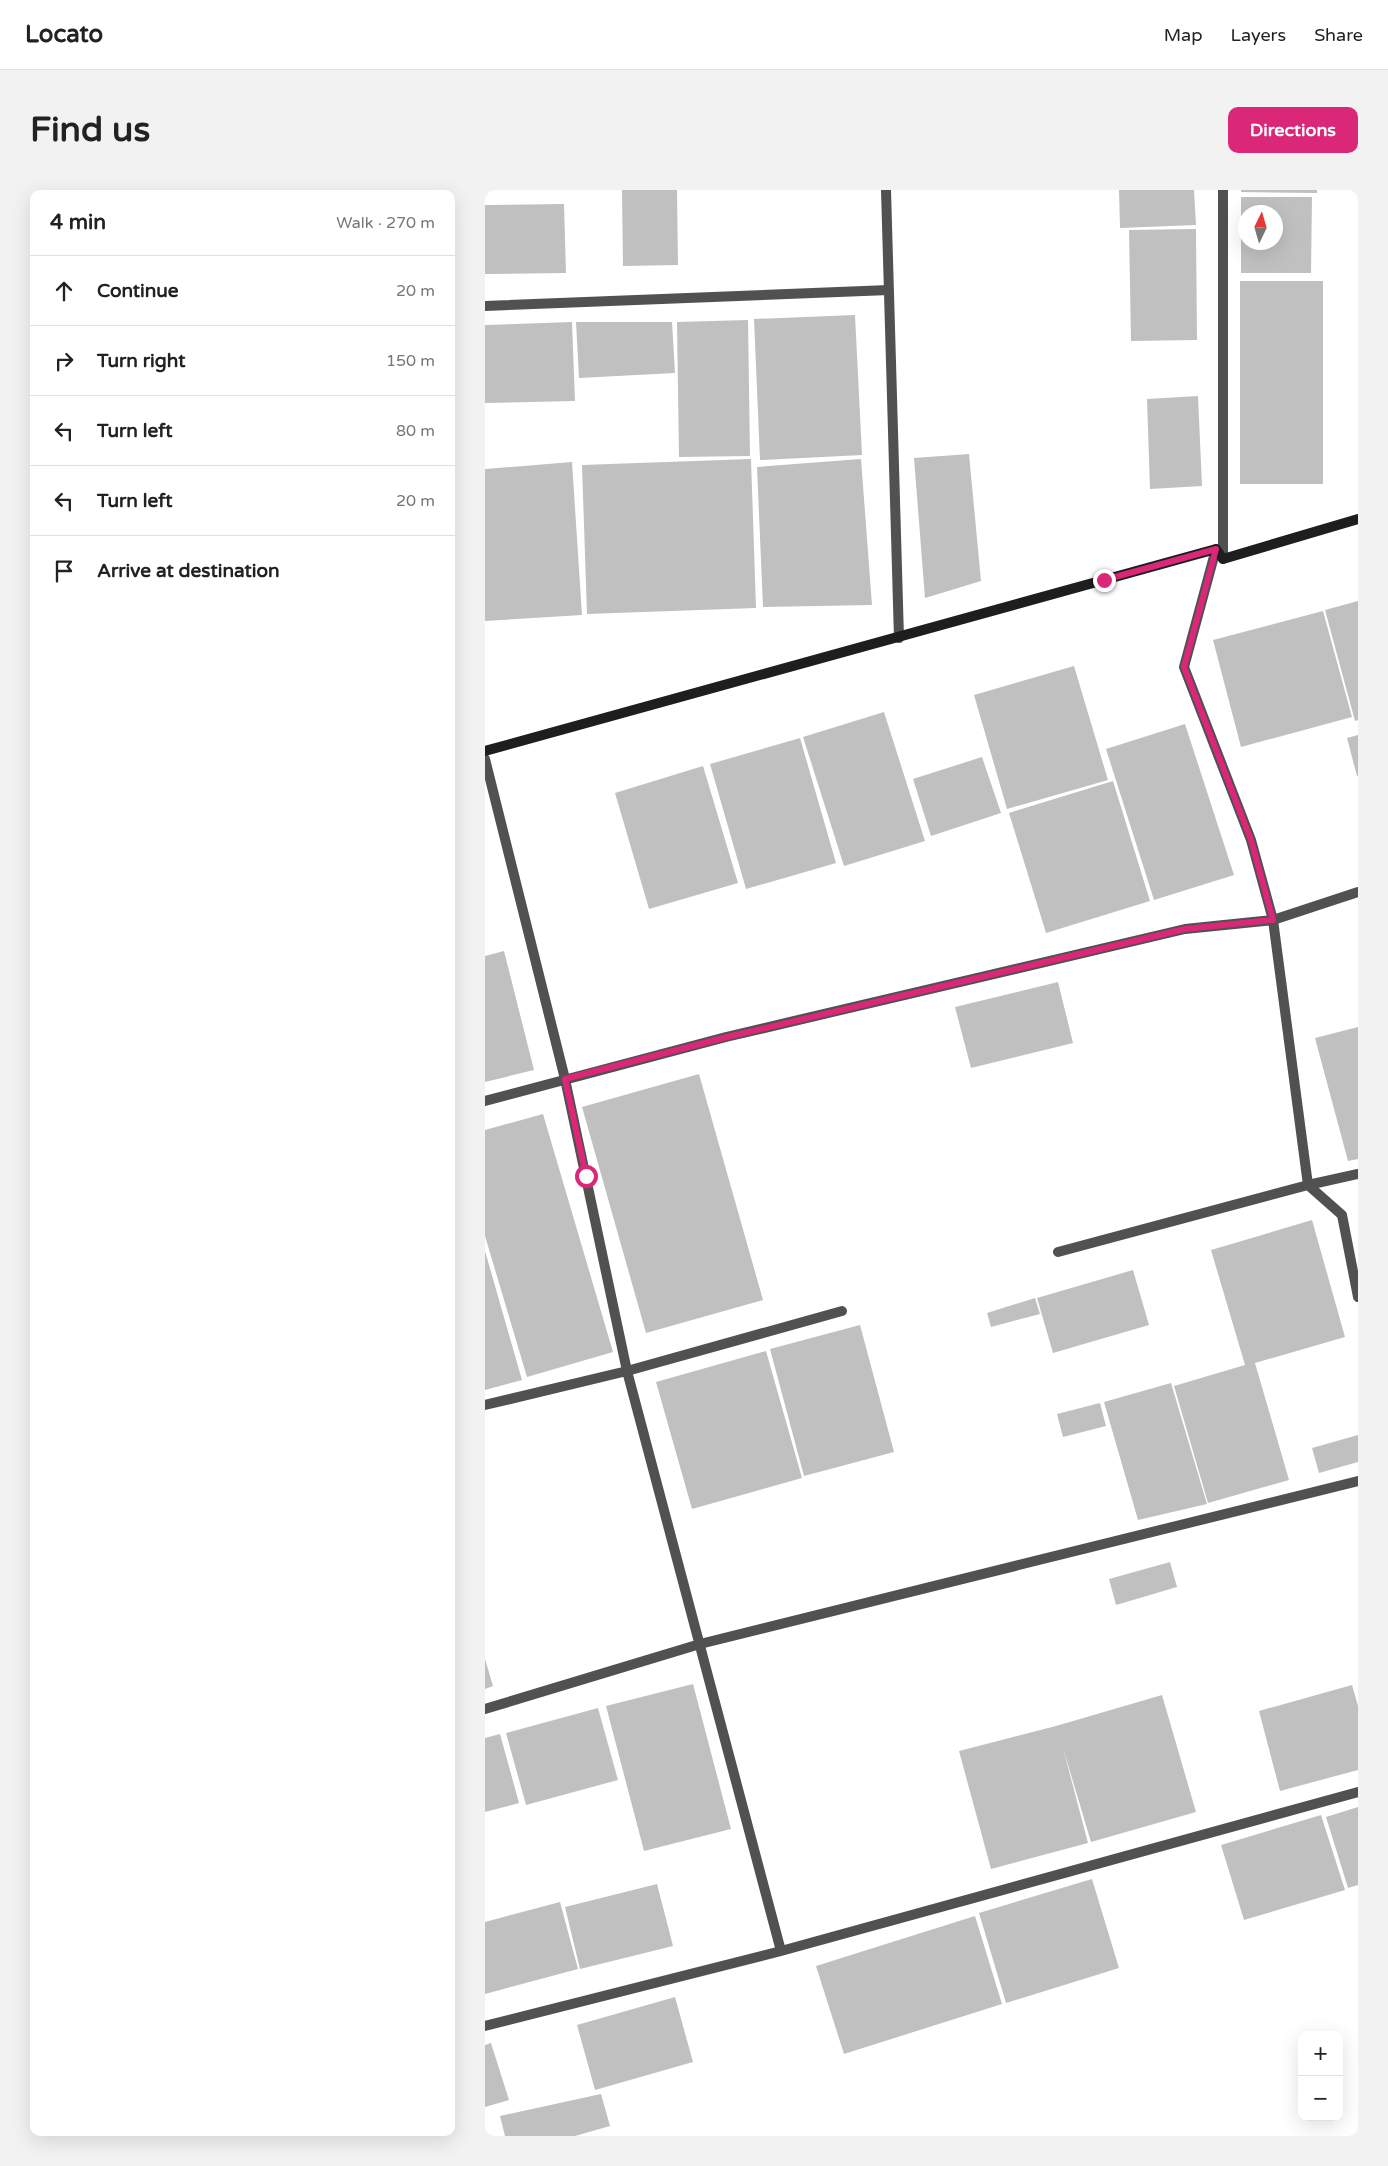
<!DOCTYPE html>
<html lang="en">
<head>
<meta charset="utf-8">
<style>
  body { margin:0; font-family:"Varela Round",sans-serif; background:#f2f2f2; color:#222 }
  .controls { position:absolute; right:15px; bottom:15px; display:grid; overflow:hidden; border-radius:10px; box-shadow:0 5px 20px #0002 }
  .controls button { width:45px; height:45px; display:grid; place-items:center; padding:0; border:0; border-bottom:1px solid #e0e0e0; background:#fff; color:#222; font:25px sans-serif }
  .compass { position:absolute; left:753px; top:15px; width:45px; height:45px; border-radius:50%; background:#fff; box-shadow:0 5px 20px #0002; rotate:5deg }
  .stop { position:absolute; width:15px; height:15px; margin:-11px; border:4px solid #db2777; border-radius:50%; background:#fff }
  .stop.end { background:#db2777; border-color:#fff; box-shadow:0 1px 5px #0008 }
  .list { margin:0; padding:0; list-style:none }
  h2 { display:flex; justify-content:space-between; align-items:center; height:65px; margin:0; padding:0 20px; font-size:21px }
  h2 small { font-size:16px; font-weight:400; color:#767676 }
  .list li { display:grid; grid-template-columns:32px 1fr auto; gap:15px; align-items:center; box-sizing:border-box; height:70px; padding:0 20px; border-top:1px solid #e0e0e0 }
  .list b { display:block; font-size:19px; white-space:nowrap }
  .list em { font-size:16px; font-style:normal; color:#767676 }
  .icon { flex:none; width:28px; height:28px; fill:none; stroke:currentColor; stroke-width:2; stroke-linecap:round; stroke-linejoin:round }
  .map { position:relative; flex:none; width:873px; height:1946px; overflow:hidden; border-radius:10px }
  header { display:flex; align-items:center; gap:30px; box-sizing:border-box; height:70px; padding:0 25px; background:#fff; border-bottom:1px solid #e0e0e0 }
  header strong { font-size:24px }
  nav { display:flex; gap:28px; margin-inline-start:auto; font-size:18px }
  .intro { display:flex; align-items:center; justify-content:space-between; box-sizing:border-box; height:120px; padding:0 30px }
  h1 { margin:0; font-size:35px }
  .button { padding:12px 22px; border-radius:10px; background:#db2777; color:#fff; font-size:18px; font-weight:700 }
  main { display:flex; gap:30px; padding:0 30px }
  aside { flex:1; background:#fff; border-radius:10px; box-shadow:0 5px 20px #0002 }
  .map>svg:first-child { display:block }
  .building { fill:#c0c0c0; fill-rule:evenodd }
  .lines { fill:none; stroke-linecap:round; stroke-linejoin:round }
  .street { stroke:#515151; stroke-width:10 }
  .secondary { stroke:#1e1e1e; stroke-width:10 }
  .route { stroke:#db2777; stroke-width:6 }
</style>
</head>
<body>
<header>
<strong>Locato</strong>
<nav><a>Map</a><a>Layers</a><a>Share</a></nav>
</header>
<div class="intro"><h1>Find us</h1><a class="button">Directions</a></div>
<main>
<aside>
<h2>4 min<small>Walk · 270 m</small></h2>
<ul class="list">
<li><svg class="icon" aria-label="ahead" viewBox="0 0 24 24"><path d="M12 20V5M6 11l6-6 6 6"/></svg><div><b>Continue</b></div><em>20 m</em></li>
<li><svg class="icon" aria-label="right" viewBox="0 0 24 24"><path d="M7 20v-9h11M14 6l5 5-5 5"/></svg><div><b>Turn right</b></div><em>150 m</em></li>
<li><svg class="icon" aria-label="left" viewBox="0 0 24 24"><path d="M17 20v-9H6M10 6l-5 5 5 5"/></svg><div><b>Turn left</b></div><em>80 m</em></li>
<li><svg class="icon" aria-label="left" viewBox="0 0 24 24"><path d="M17 20v-9H6M10 6l-5 5 5 5"/></svg><div><b>Turn left</b></div><em>20 m</em></li>
<li><svg class="icon" aria-label="arrive" viewBox="0 0 24 24"><path d="M6 21V4h12l-3 4 3 4H6"/></svg><div><b>Arrive at destination</b></div></li>
</ul>
</aside>
<div class="map">
<svg width="873" height="1946" viewBox="0 0 873 1946">
  <rect width="100%" height="100%" fill="#fff"/>
  <path class="building" d="M137,0H192L193,75L138,76Z
    M634,0H709L711,35L635,38Z
    M756,0H832V3L756,2Z
    M756,7H827L826,83H756ZM761,22H791V52H761Z
    M79,14L81,83L0,84V15Z
    M711,39L712,150L646,151L644,40Z
    M755,91H838V294H755Z
    M370,125L377,265L275,270L269,129Z
    M263,130L265,266L194,267L192,132Z
    M87,132L90,211L0,213V135Z
    M91,132H187L190,183L94,188Z
    M713,206L717,296L665,299L662,209Z
    M484,264L496,391L440,408L429,268Z
    M266,269L271,418L102,424L97,275Z
    M376,269L387,415L278,417L272,277Z
    M87,272L97,425L0,431V279Z
    M873,411V530L870,531L840,420Z
    M838,421L867,527L756,557L728,450Z
    M589,476L623,590L522,619L489,505Z
    M399,522L440,651L359,676L318,547Z
    M700,534L749,685L669,710L621,559Z
    M873,545V586H872L862,548Z
    M315,548L351,673L261,699L225,574Z
    M497,567L516,623L446,646L428,589Z
    M218,576L253,693L164,719L130,603Z
    M628,591L665,711L561,743L524,623Z
    M19,761L49,880L0,892V766Z
    M573,792L588,853L486,878L470,817Z
    M873,837V969L863,971L830,848Z
    M214,884L278,1110L161,1143L97,917Z
    M58,924L128,1162L42,1187L0,1046V940Z
    M827,1030L860,1147L770,1173L804,1290L723,1313L689,1196L760,1175L726,1060Z
    M0,1061L37,1190L0,1200Z
    M648,1080L664,1135L568,1163L552,1108Z
    M550,1108L555,1124L506,1137L502,1123Z
    M375,1135L409,1262L319,1286L285,1159Z
    M281,1161L317,1288L207,1319L171,1192Z
    M686,1193L722,1314L653,1330L619,1212Z
    M615,1213L621,1236L578,1247L572,1224Z
    M873,1245V1272L834,1283L827,1258Z
    M685,1372L692,1397L631,1415L624,1389Z
    M0,1469L8,1496L0,1499Z
    M208,1494L246,1639L159,1661L121,1516Z
    M867,1495L873,1516V1580L795,1601L774,1521Z
    M677,1505L711,1622L606,1652L578,1558L603,1653L506,1679L474,1561L571,1536Z
    M113,1518L133,1590L41,1615L21,1543Z
    M15,1544L34,1613L0,1622V1548Z
    M873,1617V1695L863,1698L841,1627Z
    M836,1625L860,1700L759,1730L736,1655Z
    M607,1689L634,1778L521,1813L494,1723Z
    M172,1694L188,1756L95,1779L80,1717Z
    M75,1712L93,1779L0,1804V1732Z
    M490,1726L517,1814L359,1864L331,1776Z
    M190,1807L208,1872L110,1900L92,1835Z
    M6,1853L24,1910L0,1917V1855Z
    M116,1904L125,1936L90,1946H20L15,1926Z"/>
  <g class="lines">
    <path class="street" d="M401,0L414,448
      M0,116L404,100
      M731,359L699,477L766,650L788,730L823,995L857,1025L873,1107
      M738,369V0
      M0,569L80,889L142,1181L296,1761
      M0,911L241,847L700,739L788,730L873,702
      M573,1062L823,995L873,984
      M0,1215L142,1181L357,1121
      M0,1519L215,1454L873,1291
      M0,1836L296,1761L873,1602"/>
    <path class="secondary" d="M0,561L731,359L738,369L873,329"/>
  </g>
  <g class="lines">
    <path class="route" d="M101,986L80,889L242,847L700,739L788,730L766,650L699,477L731,359L619,390"/>
  </g>
</svg>
<div class="controls">
<button>+</button>
<button>−</button>
</div>
<svg class="compass" viewBox="-18 -18 36 36"><path d="M0-13l5 13h-10z" fill="#e53935"/><path d="M0 13l5-13h-10z" fill="#767676"/></svg>
<div class="stop" style="left:101px;top:986px"></div>
<div class="stop end" style="left:619px;top:390px"></div>
</div>
</main>
</body>
</html>
